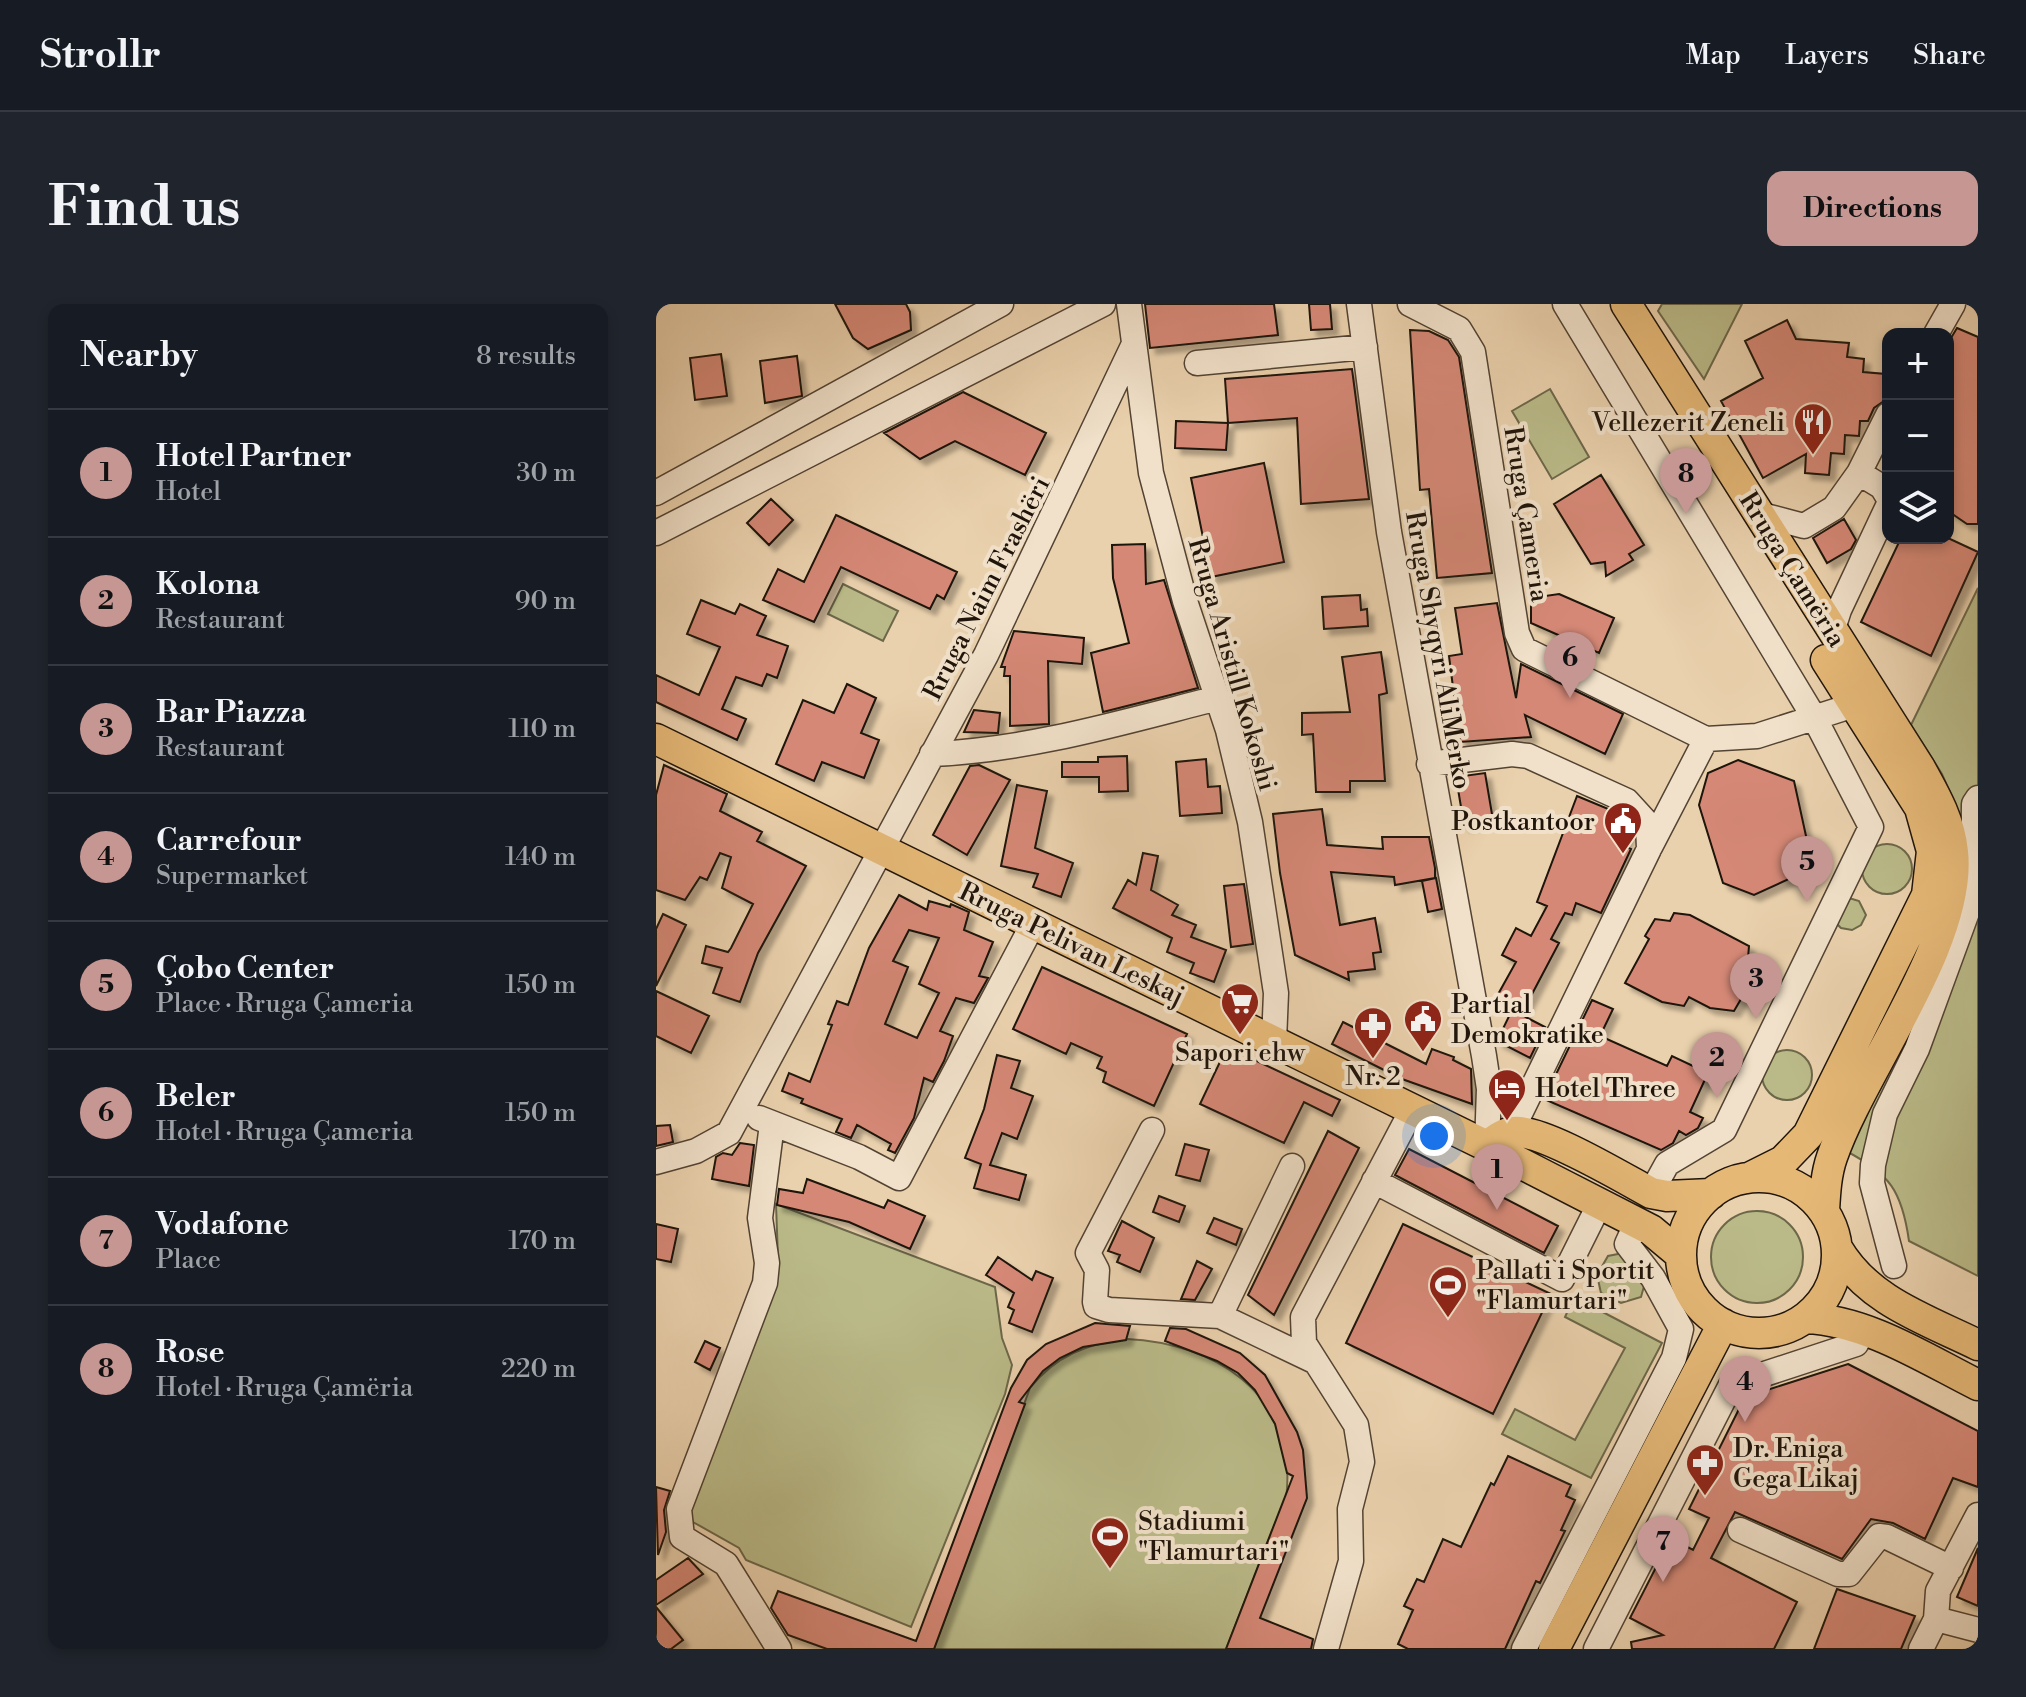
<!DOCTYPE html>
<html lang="en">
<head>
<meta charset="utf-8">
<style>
  body { margin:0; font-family:"Libre Bodoni",serif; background:#20242c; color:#f1f3f6 }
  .controls { position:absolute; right:24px; top:24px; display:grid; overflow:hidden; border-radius:16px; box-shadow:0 4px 12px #0003 }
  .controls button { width:72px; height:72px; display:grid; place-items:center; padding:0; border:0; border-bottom:2px solid #363941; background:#171b24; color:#f1f3f6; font:40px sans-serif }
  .you { position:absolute; left:778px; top:832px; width:28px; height:28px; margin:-20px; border:6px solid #fff; border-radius:50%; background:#1a73e8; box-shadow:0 0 0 12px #1a73e833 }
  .badge { display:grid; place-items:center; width:52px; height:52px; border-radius:50%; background:#c59692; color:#111; font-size:26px; font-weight:700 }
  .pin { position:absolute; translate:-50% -66px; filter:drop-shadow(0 2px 4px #0008) }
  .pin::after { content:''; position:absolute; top:42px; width:28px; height:24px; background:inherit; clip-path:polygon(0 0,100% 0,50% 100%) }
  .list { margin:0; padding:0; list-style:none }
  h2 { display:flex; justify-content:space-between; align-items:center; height:104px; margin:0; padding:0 32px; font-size:34px }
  h2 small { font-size:26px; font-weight:400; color:#9ea1a6 }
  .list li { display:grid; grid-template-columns:52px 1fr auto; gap:24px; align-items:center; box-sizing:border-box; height:128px; padding:0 32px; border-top:2px solid #363941 }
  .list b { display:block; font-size:30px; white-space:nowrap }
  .list p { margin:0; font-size:26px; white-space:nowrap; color:#9ea1a6 }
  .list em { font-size:26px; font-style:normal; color:#9ea1a6 }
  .icon { flex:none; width:44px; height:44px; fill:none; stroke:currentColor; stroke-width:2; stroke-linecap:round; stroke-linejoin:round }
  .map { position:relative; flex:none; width:1322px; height:1345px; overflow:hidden; border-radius:16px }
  header { display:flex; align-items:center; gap:48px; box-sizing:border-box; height:112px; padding:0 40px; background:#171b24; border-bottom:2px solid #363941 }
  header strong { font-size:38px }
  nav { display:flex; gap:44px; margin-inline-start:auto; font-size:28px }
  .intro { display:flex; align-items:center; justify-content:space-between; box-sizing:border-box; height:192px; padding:0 48px }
  h1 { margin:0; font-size:56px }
  .button { padding:20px 36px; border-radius:16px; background:#c59692; color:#111; font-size:28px; font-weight:700 }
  main { display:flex; gap:48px; padding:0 48px }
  aside { flex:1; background:#171b24; border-radius:16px; box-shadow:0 4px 12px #0003 }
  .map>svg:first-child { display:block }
  .green { fill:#baba88; stroke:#6c6749; stroke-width:2 }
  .building { fill:#d58876; stroke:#1f140a; stroke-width:2; fill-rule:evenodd; filter:url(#shadow) }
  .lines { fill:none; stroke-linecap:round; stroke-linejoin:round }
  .minor-casing { stroke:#524333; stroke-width:27 }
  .major-casing { stroke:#1f140a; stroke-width:33 }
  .minor { stroke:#f1e1ca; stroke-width:24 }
  .major { stroke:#e5b876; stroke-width:30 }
  .labels { text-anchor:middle; stroke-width:8; stroke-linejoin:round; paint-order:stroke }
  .poi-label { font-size:26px; fill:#1f140a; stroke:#f1e1ca; text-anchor:start }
  .street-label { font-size:26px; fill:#1f140a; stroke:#f1e1ca }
</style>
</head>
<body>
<header>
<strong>Strollr</strong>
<nav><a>Map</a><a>Layers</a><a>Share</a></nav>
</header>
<div class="intro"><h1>Find us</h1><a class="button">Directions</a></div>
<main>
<aside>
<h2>Nearby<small>8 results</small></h2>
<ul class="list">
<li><span class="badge">1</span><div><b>Hotel Partner</b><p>Hotel</p></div><em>30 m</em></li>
<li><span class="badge">2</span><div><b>Kolona</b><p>Restaurant</p></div><em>90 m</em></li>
<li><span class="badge">3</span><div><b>Bar Piazza</b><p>Restaurant</p></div><em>110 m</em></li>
<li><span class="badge">4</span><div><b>Carrefour</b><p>Supermarket</p></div><em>140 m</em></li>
<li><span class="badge">5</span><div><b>Çobo Center</b><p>Place · Rruga Çameria</p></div><em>150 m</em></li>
<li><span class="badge">6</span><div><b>Beler</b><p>Hotel · Rruga Çameria</p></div><em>150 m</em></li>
<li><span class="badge">7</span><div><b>Vodafone</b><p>Place</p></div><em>170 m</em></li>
<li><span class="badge">8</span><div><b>Rose</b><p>Hotel · Rruga Çamëria</p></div><em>220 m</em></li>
</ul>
</aside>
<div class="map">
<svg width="1322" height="1345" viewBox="0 0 1322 1345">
  <defs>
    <filter id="shadow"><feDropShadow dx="6" dy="6" stdDeviation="2" flood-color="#0004"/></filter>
  </defs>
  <rect width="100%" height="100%" fill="#ead1ad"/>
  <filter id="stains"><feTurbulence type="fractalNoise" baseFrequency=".0025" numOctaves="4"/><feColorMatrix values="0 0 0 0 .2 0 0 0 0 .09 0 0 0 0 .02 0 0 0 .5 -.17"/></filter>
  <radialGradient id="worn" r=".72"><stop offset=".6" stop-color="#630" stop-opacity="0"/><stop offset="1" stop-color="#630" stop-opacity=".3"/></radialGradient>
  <path class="green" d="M1006,0H1086L1048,75L1002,7Z
    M894,85L933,153L896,175L856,107Z
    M187,280L242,307L227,337L172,310Z
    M1322,284V972L1253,937C1246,887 1234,870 1190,847L1309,523L1286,470L1255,421Z
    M1206 565a25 25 0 1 1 50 0a25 25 0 1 1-50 0Z
    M1193,594L1203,597L1210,611L1205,621L1196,626L1185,624L1178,617Z
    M1106 771a25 25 0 1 1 50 0a25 25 0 1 1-50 0Z
    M120,900L339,983L346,1034L356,1061L349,1090L255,1323L90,1256L83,1244L37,1218L33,1203L122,955Z
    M1055 953a46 46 0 1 1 92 0a46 46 0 1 1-92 0Z
    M972,948L990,975L985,993L965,999L945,989L941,971L952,952Z
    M918,993L1006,1039L935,1174L846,1130L859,1105L919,1136L969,1044L909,1013Z
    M471,1035C556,1039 638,1087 631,1184C631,1199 620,1216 615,1230C600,1268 585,1307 570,1345H278L374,1084C400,1051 431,1040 471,1035Z"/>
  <path class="building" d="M179,0H250L254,8L255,26L212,45L197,34Z
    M489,0H618L622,31L494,44Z
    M653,0H674L676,25L655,26Z
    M1131,16L1140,35L1193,39L1191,53L1208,55L1207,68L1230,70L1228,97L1218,104L1212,117H1204L1203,132L1189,131L1188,150L1175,149L1173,171L1149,169L1150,150L1107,174L1065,97L1107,74L1089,37Z
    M1301,24L1322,33V220H1311L1292,207V39Z
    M754,26L773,27L792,36L803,53L836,269L781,274L773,185L764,186Z
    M65,50L71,92L39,96L34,54Z
    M141,52L146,92L109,99L104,57Z
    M696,65L713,195L645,200L641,114L572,119L569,75Z
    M307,88L390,129L369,171L299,137L264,155L228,129Z
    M520,117L572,119L570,146L519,144Z
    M608,159L628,258L555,273L535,174Z
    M945,171L988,241L973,250L977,256L950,272L949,258L935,260L898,200Z
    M115,195L137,216L113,241L91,219Z
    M180,211L301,268L288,295L281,291L274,305L185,263L158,318L107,296L122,265L148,278Z
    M1188,215L1200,236L1195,245L1171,259L1157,234Z
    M1245,234H1292L1322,248L1275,352L1205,318Z
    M489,240L490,280L508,276L542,384L447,408L435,349L473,339L457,274L456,241Z
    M903,290L958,314L943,349L875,319V294Z
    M704,291L705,306L711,305L712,322L668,325L666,293Z
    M45,296L79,310L84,300L110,312L101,331L132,342L121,374L111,370L106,382L80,373L66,405L90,415L81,436L0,398V371L43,391L64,343L31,330Z
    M841,299L860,394L865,360L967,410L949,450L869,411L875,433L804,438L793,352L806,350L799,304Z
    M358,327L428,334L426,360L392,357L393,420L354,422V372H348L349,363H345Z
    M725,348L731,389L723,391L729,477H694V488H660L657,430L646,431V409L694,408L686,353Z
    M191,380L220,394L205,429L223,436L208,474L166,458L158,477L120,460L147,396L178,409Z
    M318,406L344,409L342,429L308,428Z
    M471,452L472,487L443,488V473H406V458H442V453Z
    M550,455L552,483L564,482L566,509L524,512L520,458Z
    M1082,456L1138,477L1157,564L1098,591L1067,579L1043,501L1052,469Z
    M8,461L71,490L64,507L106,528L101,537L150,562L102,649L84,698L57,689L66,664L46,659L50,642L72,648L75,644L97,600L66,584L75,553L64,549L51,576L44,573L29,596L0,586V491Z
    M323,461L354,476L311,551L277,531L314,462Z
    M829,469L837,516L808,521L800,473Z
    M361,481L391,487L379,544L417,559L405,593L377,583L382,570L345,562Z
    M921,492L962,509L975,524L968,542L975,545L945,609L920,599L916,611L909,609L895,635L903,639L866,709L840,694L860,658L846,651L860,624L875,632L891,602L881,598Z
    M666,505L671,541L727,545L726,533H773L779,564V574L739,581L738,573L675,568L684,621L719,614L725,648L717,649L719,665L692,668L693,676L639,651L624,569L617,510Z
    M487,549L502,552L495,586L522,601L516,611L540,621L535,633L570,646L558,678L534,669L538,659L511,648L516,634L457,604L472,576L480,581Z
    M780,574L786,605L772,608L766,577Z
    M588,580L597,640L575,643L568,582Z
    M243,591L271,606L273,597L294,603L295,600L313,608L308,626L337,638L323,672L332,674L318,699L300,694L284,727L297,732L288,757L277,778L268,774L258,814L239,849L232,846L235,840L201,821L195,834L180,828L186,815L145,799L147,795L126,787L133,769L154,778L176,721L172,720L181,697L192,701L213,644ZM253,626L283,634L263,680L283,689L261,734L229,720L252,663L237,657Z
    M1018,609L1034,611L1093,642L1092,654L1103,660L1098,696L1088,690L1078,707L1054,704L1033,693L1028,702L1006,698L969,679L993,635L989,632L999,615L1014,617Z
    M7,610L30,621L0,682V625Z
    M386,663L531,730L498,802L447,778L450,768L441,764L446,753L415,739L410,750L357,725Z
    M0,687L53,712L35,749L0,732Z
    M936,696L957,705L944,732L1011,762L1016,752L1052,769L1034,808L1047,814L1042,824L1030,831L1023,827L1017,839L1005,846L888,795Z
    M856,706L889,723L874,754L841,737Z
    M687,718L770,760L776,745L798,753L797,756L815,765L816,800L746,775L676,740Z
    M571,743L684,796L676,812L648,798L628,839L544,800Z
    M341,751L364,757L355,784L377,792L361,835L346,829L334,861L370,871L363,896L318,884L325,860L309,854L328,805Z
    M14,821L17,838L0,842V822Z
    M672,827L703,844L618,1011L592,991Z
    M84,839L98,841L93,882L56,875L60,853L67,849L76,851Z
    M529,840L553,846L544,877L520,871Z
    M753,845L902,922L888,949L739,871Z
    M151,875L228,904L232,896L269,912L254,945L193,918L121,901L123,885L147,889Z
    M503,892L529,902L523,918L497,908Z
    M558,914L586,925L580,941L551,929Z
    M466,917L498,934L484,968L461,958L464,951L452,947Z
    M0,920L22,925L15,958L0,955Z
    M747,920L895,990L837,1110L690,1039Z
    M342,953L376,976L380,967L397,974L376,1028L353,1019L358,1006L352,1003L358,989L330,971Z
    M541,957L556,965L539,996L525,995Z
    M439,1019L474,1022L470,1036L427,1043L404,1054L387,1067L363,1098L369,1100L278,1345H171L132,1331L115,1304L122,1287L260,1337L355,1084L371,1056L390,1040Z
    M514,1024L530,1025L584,1049L609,1071L641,1128L647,1146L651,1194L604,1314L657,1335L655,1345H570L637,1172L631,1169L619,1120L599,1086L582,1069L561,1057L509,1037Z
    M49,1037L64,1044L54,1066L39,1058Z
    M1192,1060L1322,1127V1183L1297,1174L1269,1235L1237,1219L1215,1215L1186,1255L1079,1208L1055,1254L1141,1298L1118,1345H976L975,1338L1007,1331L974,1314L1015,1234L1037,1246L1053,1214L1033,1205L1089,1093Z
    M852,1152L915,1181L910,1192L919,1196L905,1226L909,1227L884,1279L880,1277L849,1345H752L742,1340L757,1306L748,1302L761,1275L768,1278L787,1235L805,1243L835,1179L838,1181Z
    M0,1183L14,1187L8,1206L10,1228L2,1251Z
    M1322,1244V1302L1301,1293Z
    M32,1254L47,1270L0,1301V1276Z
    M1181,1285L1259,1312L1245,1345H1158Z
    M0,1303L27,1336L15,1345H0Z"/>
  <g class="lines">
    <g class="minor-casing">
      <path id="minor" d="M473,0L495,169L529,297L572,426L594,518L620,689L618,737
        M703,0L733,228L828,752L833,785L831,842
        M754,0L803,25L817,48L861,329L868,345L1050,435L1101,432L1198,401L1214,404
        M909,0L1159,415L1215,523L1068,826L1011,860L995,889
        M1280,30L1297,0
        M541,59L709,43
        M1203,169L1226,183L1232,193
        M0,189L345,0
        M1102,210L1148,222L1178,204L1203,169L1232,111
        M0,229L447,0
        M1176,328L1183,306L1232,202
        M276,450C374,446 467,418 562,394
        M773,460L856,450L872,452L971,497L992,520L993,545L855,828
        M994,543L1050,435
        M103,814L203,853L243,874L377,620
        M116,820L104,914L111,959L109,979L23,1205L26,1233L70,1260L123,1345
        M496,826L432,949L441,966L439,998L440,1002L453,1006L564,1012
        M0,858L40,847L73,829L330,351L477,42
        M636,862L564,1012L658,1057
        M718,877L906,975L944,899
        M1238,962L1216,879L1217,861L1229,810L1261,745L1317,592L1318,500L1322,494
        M1084,1226L1182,1270H1193L1223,1232L1231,1233L1295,1264
        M1280,1315L1282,1287L1322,1211
        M670,1345L695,1257L694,1205L706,1158L700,1121L648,1039L647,1013L756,806
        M868,1345L1018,1054L1025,1025L997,974L971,940L981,918
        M940,1345L1075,1081L1200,1040L1208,1025
        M1265,1345L1280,1315L1322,1326"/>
    </g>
    <g class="major-casing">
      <path id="major" d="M970,0L1264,464C1279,491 1294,517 1297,548C1307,637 1205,768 1176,853C1170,870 1169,889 1168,907
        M0,435L831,842L995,926L1025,951
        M831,842C839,836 847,829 858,828C886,825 967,874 995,889L1011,892L1055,890
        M1025 951a78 78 0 1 1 156 0a78 78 0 1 1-156 0Z
        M1095,873L1127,857L1152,831L1271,591L1276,547L1264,504L1170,356
        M1181,944C1212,997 1269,1015 1322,1041
        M1150,1014C1212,1017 1268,1054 1322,1081
        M898,1345L1067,1020"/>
    </g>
    <use href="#minor" class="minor"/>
    <use href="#major" class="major"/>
  </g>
  <defs>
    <g id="restaurant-pin" transform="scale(2)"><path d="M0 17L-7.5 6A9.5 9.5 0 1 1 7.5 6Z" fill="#8f2418" stroke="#f1e1ca"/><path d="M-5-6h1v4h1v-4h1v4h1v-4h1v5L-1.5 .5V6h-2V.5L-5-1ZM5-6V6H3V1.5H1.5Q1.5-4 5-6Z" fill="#fff"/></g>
    <g id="civic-pin" transform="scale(2)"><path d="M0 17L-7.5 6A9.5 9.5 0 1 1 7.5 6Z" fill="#8f2418" stroke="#f1e1ca"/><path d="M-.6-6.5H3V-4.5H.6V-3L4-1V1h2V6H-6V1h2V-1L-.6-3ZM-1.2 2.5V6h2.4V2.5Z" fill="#fff"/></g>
    <g id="supermarket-pin" transform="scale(2)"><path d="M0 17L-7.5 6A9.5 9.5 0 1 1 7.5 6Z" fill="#8f2418" stroke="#f1e1ca"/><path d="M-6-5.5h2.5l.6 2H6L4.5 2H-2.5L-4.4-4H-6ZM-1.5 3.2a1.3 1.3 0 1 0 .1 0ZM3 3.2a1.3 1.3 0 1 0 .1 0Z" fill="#fff"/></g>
    <g id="pharmacy-pin" transform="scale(2)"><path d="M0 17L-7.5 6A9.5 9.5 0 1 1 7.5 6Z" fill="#8f2418" stroke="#f1e1ca"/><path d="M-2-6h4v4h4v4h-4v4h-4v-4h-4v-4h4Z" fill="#fff"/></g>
    <g id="hotel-pin" transform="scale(2)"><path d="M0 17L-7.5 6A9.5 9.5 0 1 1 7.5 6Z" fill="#8f2418" stroke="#f1e1ca"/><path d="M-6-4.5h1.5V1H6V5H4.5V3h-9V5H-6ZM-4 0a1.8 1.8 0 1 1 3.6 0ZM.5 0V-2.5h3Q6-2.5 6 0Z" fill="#fff"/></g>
    <g id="stadium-pin" transform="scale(2)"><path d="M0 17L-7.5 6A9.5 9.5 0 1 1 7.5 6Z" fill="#8f2418" stroke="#f1e1ca"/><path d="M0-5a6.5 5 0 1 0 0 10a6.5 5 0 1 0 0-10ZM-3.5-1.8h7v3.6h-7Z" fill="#fff"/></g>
  </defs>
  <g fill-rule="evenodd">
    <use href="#restaurant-pin" x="1157" y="118"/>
    <use href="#civic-pin" x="967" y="517"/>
    <use href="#supermarket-pin" x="584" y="698"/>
    <use href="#civic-pin" x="767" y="715"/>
    <use href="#pharmacy-pin" x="717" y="722"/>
    <use href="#hotel-pin" x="851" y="784"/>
    <use href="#stadium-pin" x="792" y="981"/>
    <use href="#pharmacy-pin" x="1049" y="1159"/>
    <use href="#stadium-pin" x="454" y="1232"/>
  </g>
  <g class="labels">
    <g class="poi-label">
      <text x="1129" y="127" text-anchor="end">Vellezerit Zeneli</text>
      <text x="939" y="526" text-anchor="end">Postkantoor</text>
      <text x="795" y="709">Partial<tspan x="795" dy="30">Demokratike</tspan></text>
      <text x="584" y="757" text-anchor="middle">Sapori ehw</text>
      <text x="717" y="781" text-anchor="middle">Nr. 2</text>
      <text x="879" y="793">Hotel Three</text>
      <text x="820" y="975">Pallati i Sportit<tspan x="820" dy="30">"Flamurtari"</tspan></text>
      <text x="1077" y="1153">Dr. Eniga<tspan x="1077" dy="30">Gega Likaj</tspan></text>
      <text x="482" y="1226">Stadiumi<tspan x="482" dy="30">"Flamurtari"</tspan></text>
    </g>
    <g class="street-label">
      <text transform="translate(871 210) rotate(81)" y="9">Rruga Çameria</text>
      <text transform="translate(1137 265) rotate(58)" y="9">Rruga Çamëria</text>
      <text transform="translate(330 284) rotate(-63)" y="9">Rruga Naim Frashëri</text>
      <text transform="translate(783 346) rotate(80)" y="9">Rruga Shyqyri AliMerko</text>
      <text transform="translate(577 360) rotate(74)" y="9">Rruga Aristill Kokoshi</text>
      <text transform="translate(416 639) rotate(26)" y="9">Rruga Pelivan Leskaj</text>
    </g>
  </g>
  <rect width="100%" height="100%" filter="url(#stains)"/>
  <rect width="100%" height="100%" fill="url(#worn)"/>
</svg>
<div class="controls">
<button>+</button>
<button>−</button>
<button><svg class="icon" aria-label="layers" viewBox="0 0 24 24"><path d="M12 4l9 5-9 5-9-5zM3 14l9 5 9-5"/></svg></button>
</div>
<div class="you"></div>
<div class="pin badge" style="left:841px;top:906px">1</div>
<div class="pin badge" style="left:1061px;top:794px">2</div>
<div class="pin badge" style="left:1100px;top:715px">3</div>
<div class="pin badge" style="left:1089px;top:1118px">4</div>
<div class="pin badge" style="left:1151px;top:598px">5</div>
<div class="pin badge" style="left:914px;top:394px">6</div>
<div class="pin badge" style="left:1007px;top:1278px">7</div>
<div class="pin badge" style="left:1030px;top:210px">8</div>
</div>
</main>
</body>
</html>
